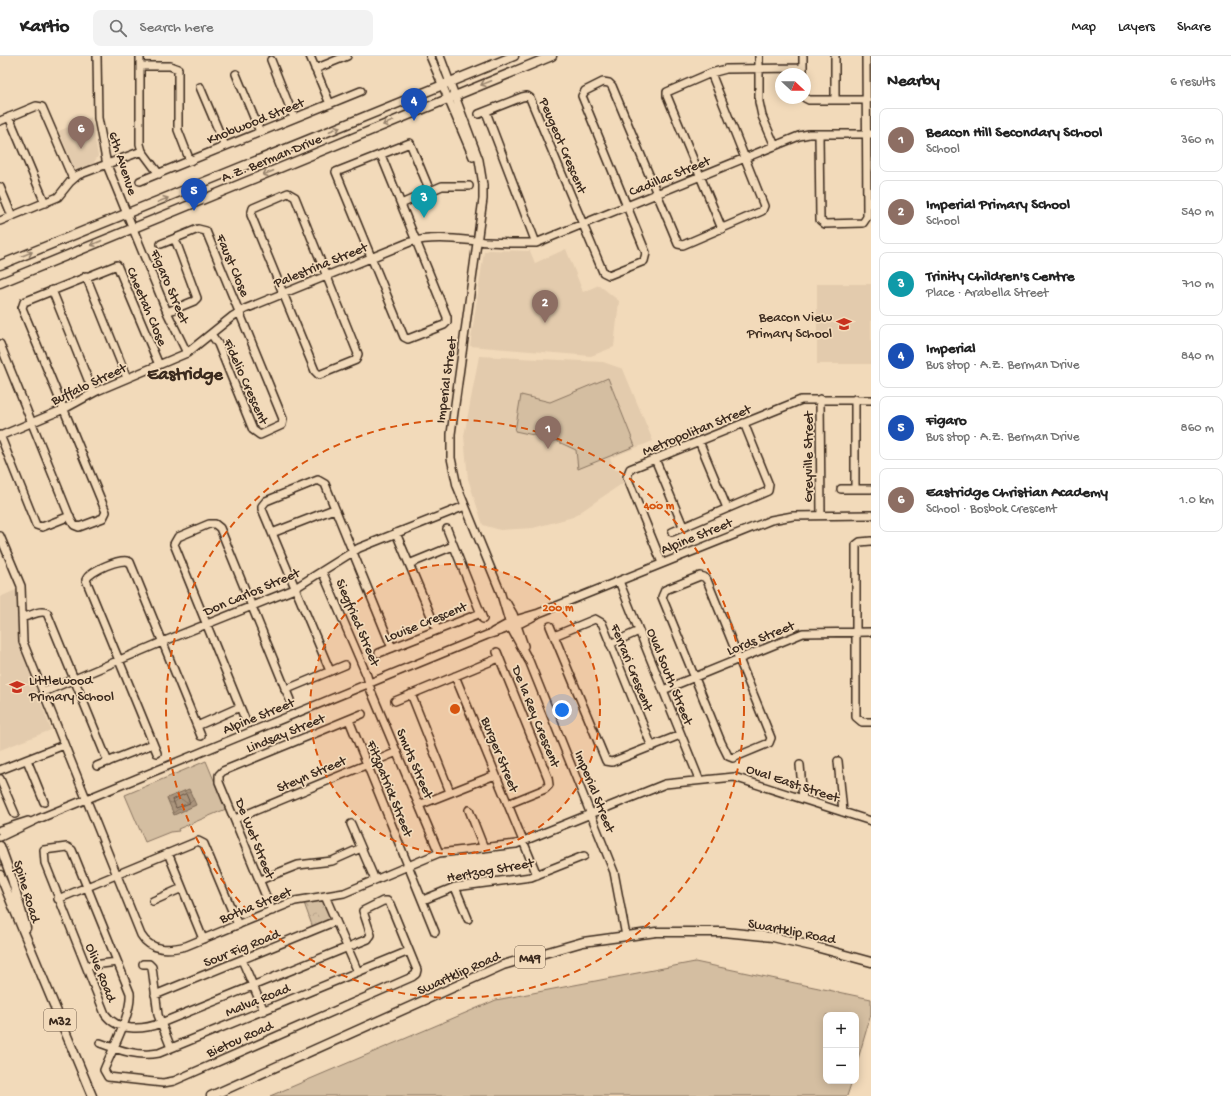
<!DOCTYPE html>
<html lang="en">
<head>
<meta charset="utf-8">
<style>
  body { margin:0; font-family:"Gochi Hand",sans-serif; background:#f2f2f2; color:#222 }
  .controls { position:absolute; right:12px; bottom:12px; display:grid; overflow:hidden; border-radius:8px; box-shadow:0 2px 10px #0003 }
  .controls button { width:36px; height:36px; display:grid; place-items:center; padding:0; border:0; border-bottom:1px solid #e0e0e0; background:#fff; color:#222; font:20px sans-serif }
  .compass { position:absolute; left:775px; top:12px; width:36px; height:36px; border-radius:50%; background:#fff; box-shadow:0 2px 10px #0003; rotate:112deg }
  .you { position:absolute; left:562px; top:654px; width:14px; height:14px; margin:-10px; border:3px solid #fff; border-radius:50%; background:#1a73e8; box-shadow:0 0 0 6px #1a73e833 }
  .badge { display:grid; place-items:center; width:26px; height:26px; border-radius:50%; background:#c8321e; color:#fff; font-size:13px; font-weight:700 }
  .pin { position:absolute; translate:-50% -33px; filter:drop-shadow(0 1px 2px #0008) }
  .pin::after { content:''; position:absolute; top:21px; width:14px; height:12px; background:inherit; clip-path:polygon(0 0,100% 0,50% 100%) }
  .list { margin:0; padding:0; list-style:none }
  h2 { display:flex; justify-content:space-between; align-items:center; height:52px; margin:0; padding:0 16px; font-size:17px }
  h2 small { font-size:13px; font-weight:400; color:#767676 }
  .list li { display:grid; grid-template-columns:26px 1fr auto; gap:12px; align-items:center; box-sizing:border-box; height:64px; margin:0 8px 8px; padding:0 8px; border:1px solid #e0e0e0; border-radius:8px }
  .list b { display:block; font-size:15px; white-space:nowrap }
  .list p { margin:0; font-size:13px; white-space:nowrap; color:#767676 }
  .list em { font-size:13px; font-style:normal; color:#767676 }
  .icon { flex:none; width:22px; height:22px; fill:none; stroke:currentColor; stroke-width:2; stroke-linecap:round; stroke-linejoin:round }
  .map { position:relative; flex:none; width:871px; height:1040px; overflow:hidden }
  header { display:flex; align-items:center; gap:24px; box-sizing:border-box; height:56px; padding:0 20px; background:#fff; border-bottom:1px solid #e0e0e0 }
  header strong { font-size:19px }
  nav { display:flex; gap:22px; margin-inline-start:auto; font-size:14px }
  .search { width:280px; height:36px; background:#f2f2f2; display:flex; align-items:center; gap:10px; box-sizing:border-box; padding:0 14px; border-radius:8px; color:#767676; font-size:15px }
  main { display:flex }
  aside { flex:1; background:#fff }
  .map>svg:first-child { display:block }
  .built { fill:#e3cbad }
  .grass { fill:#d4bea1; stroke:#887460 }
  .park { fill:url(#park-crowns); stroke:#887460 }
  .water { fill:url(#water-waves); stroke:#7e6a56 }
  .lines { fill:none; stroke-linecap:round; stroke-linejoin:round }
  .shore { stroke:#675444; stroke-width:1 }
  .minor-casing { stroke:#3b2a1e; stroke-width:10 }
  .major-casing { stroke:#3b2a1e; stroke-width:11 }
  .minor { stroke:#f2daba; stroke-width:7 }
  .major { stroke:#f2daba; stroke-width:8 }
  .oneway { stroke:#96826c }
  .ring { fill:none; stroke:#d7540e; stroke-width:2; stroke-dasharray:7 5 }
  .labels { text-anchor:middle; stroke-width:3.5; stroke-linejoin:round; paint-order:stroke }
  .shield { fill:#f2daba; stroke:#725f4d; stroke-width:1 }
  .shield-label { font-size:13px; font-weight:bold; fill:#3b2a1e }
  .street-label { font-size:14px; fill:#3b2a1e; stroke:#f2daba }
  .poi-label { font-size:14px; fill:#3b2a1e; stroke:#f2daba; text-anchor:end }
  .district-label { font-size:18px; font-weight:bold; fill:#3b2a1e; stroke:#f2daba }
  .centre { fill:#d7540e; stroke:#f2daba; stroke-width:2 }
  .ring-label { font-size:12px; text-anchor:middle; font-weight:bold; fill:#d7540e; stroke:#f2daba; stroke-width:3.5; stroke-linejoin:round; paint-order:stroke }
</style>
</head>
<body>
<header>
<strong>Kartio</strong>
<div class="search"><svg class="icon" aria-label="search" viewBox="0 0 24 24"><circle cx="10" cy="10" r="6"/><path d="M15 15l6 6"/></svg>Search here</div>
<nav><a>Map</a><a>Layers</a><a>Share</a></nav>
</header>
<main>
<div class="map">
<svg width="871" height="1040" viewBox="0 0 871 1040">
  <defs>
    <pattern id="park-crowns" width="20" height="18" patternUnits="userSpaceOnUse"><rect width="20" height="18" fill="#d4bea1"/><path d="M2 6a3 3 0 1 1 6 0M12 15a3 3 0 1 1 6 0" fill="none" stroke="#b7a38a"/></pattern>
    <pattern id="water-waves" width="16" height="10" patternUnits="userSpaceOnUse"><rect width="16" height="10" fill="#aa947c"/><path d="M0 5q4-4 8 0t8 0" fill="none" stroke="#8c7965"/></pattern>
  </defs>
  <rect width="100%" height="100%" fill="#f2daba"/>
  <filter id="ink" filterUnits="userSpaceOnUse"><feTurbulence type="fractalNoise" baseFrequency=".025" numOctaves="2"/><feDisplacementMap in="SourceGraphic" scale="8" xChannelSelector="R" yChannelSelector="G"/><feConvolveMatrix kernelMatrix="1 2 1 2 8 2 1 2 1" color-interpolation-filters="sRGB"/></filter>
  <g filter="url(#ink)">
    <path class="built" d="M91,61L98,100L93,108L78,114L74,112L59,75Z
      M566,193L583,236L599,229L619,245L614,291L591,300L470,290L484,196L489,194L530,195L535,207Z
      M817,228H871V308H817Z
      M479,300L603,306L623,313L653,385L610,402L615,414L619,413L623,427L573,461L533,472L500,474L483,469L468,423L464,380Z
      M18,533L19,588L51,674L0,694V541Z"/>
    <path class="grass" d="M608,322L635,390L578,413L576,394L552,383L515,375L521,339L550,346Z
      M206,705L226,753L178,773L179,775L170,776L145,786L125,739Z
      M695,906L871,943V958L856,1010V959H826V1025H852L847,1040H270L496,944Z"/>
    <path class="park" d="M323,845L326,848L331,864L313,872L304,847Z"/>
    <path class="water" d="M189,733L196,749L174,759L167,742Z"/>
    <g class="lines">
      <path class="shore" d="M186,738L190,747L176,752L173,744Z"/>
      <g class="minor-casing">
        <path id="minor" d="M97,0L98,62L107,109L167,256L187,297
          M140,0V88L142,95L159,118
          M310,0L330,48
          M430,0L473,101
          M440,0L479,104L483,129V143L451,378V402L457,430L500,535L511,572L529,605
          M759,0V46L762,60L775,90
          M803,0V18
          M835,0V44
          M271,4L294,62
          M140,10H170L178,13V74L190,105
          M315,13L347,0
          M236,18L260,76
          M200,31L225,90
          M805,42L809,44H867
          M486,56L536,187
          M479,58L522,41L527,40L530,42L603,216L609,219L644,205L646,197L582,40L585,35L603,26L609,27L612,30L678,188L683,189L762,155L764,150L711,17
          M9,61L45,147
          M0,65L36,50L42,51L73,123
          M819,78L820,164L825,168L863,167L867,161L866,0
          M381,99L447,261V266L444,269L408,283L404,281L336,116L410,87L430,135
          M140,125L361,35
          M0,131L12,160
          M288,137L295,141L358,298L356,304L319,319L315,315L251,159L253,152Z
          M401,148L442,130H469
          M0,165L58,141L70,126L78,119L142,95
          M722,173L667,40V36L711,17L726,13L803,12
          M161,188L198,173L206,175L283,363L282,369L260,379L253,374L218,288L211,278
          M86,220L127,322
          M52,234L93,336
          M167,256L194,245L197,242L175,183
          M0,288L71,464L74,469L79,471L103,462L106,456L22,252L24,246L117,209L159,309
          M820,343L821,459
          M855,343V433
          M0,379L36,469L42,471L70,460
          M0,380L64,353L97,335L187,297L233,260L245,253L410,186C435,179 462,184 487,186C504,187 520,187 536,187L799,80L809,78H871
          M699,385L727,452
          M655,403L683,470
          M841,433H871
          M447,473L483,563
          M672,476L768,435L769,429L744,367
          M272,477L334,453
          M396,477L437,574
          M0,480L21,530L23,586L141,879C151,896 170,894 186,890L295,845L344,837L439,797L516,788L665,728L734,721L871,765
          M871,485L860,486L856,489V661L862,666H871
          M662,507L627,421L630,413L801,344H871
          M409,508L453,490
          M322,515L367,620L371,635L439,797
          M700,520L704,521L707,524L771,682L769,687L733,702L728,700L721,686L662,541L665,534Z
          M619,525L699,723
          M506,546L513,558L524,590
          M22,561C31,561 39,553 47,557L108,706
          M550,570L606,705L612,706L680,679
          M493,576L515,564L539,557L771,464L793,460L871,459
          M554,580L595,563L602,567L652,691
          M610,588L639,575
          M497,596L548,722L549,729L545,733L508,748
          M379,597L481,557
          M528,602L614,816L626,880
          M330,615L262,453V450L266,445L318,424L325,428L392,592
          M455,620L537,819
          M285,634L345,609
          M663,634L803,577L871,576
          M44,636L162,586L292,534L359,492L465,450
          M411,638L450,736
          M395,645L499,602
          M245,663L174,488L178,481L209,468H215L220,472L290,644
          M349,664L435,876
          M197,670L240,651
          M157,697L86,524C89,515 122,501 130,506L201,680
          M27,704L44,746
          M838,705L843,756
          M800,709L803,743
          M97,710L153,688
          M0,714L64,689
          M0,723L15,758
          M419,749L495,719
          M469,754L484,792
          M235,763L397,696
          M351,768L375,824
          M0,774L28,765
          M0,781L38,763L487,579C506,574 522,568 539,557
          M168,797L203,883
          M260,824L298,809L332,805L361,792
          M455,831L468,863
          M325,840L358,916
          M58,843L198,785L204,788L238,869
          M423,844L455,831L531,821L584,800
          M153,845L182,832
          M272,855L219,726V719L223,715L362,658
          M242,904L264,955
          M143,908H149L152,911L158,959L171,992
          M86,910L117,906
          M412,921L174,1025L163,1027L108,1021L104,1014C112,994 132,958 130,937L72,794L67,791L44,794L45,807L105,958C118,976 143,974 161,967L368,883L371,879L363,855L383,845H387L390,848L417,914L416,918L412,921
          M155,939L336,865
          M100,987C119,994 138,1001 159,997L409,895"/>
      </g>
      <g class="major-casing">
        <path id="major" d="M0,209L514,0
          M0,227L552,0
          M0,790L12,823L26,872
          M0,819L92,1040
          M211,1040L503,909L583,886L656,876H724L773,881L816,891L871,906"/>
      </g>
      <use href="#minor" class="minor"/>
      <use href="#major" class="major"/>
    </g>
    <defs><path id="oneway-shaft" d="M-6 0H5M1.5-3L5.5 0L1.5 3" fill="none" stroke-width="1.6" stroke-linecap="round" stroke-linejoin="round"/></defs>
    <g class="oneway">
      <use href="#oneway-shaft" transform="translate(486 27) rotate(158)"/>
      <use href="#oneway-shaft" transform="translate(388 67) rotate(158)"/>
      <use href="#oneway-shaft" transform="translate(335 73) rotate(-22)"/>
      <use href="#oneway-shaft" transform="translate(268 117) rotate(158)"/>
      <use href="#oneway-shaft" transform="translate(163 144) rotate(-22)"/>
      <use href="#oneway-shaft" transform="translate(96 187) rotate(157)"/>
      <use href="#oneway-shaft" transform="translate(27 198) rotate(-22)"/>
    </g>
  </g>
  <circle cx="455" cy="653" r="145" fill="#d7540e" fill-opacity=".12"/>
  <g class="ring">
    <circle cx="455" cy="653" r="145"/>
    <circle cx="455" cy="653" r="289"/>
  </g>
  <defs>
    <g id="school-bare" transform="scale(1.2)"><path d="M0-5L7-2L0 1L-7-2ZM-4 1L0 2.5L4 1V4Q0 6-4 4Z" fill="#c8321e" stroke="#f2daba" stroke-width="2.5" paint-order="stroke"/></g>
  </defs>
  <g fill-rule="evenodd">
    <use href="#school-bare" x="844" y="268"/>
    <use href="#school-bare" x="17" y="631"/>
  </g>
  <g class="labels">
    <g class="shield">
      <rect x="515" y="890" width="30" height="22" rx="3"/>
      <rect x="44" y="953" width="32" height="22" rx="3"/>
    </g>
    <g class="shield-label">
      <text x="530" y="906">M49</text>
      <text x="60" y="969">M32</text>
    </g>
    <g class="street-label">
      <text transform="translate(255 64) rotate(-22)" y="5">Knobwood Street</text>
      <text transform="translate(564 89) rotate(67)" y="5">Peugeot Crescent</text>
      <text transform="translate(271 101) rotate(-22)" y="5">A.Z. Berman Drive</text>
      <text transform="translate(124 107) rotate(72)" y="5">6th Avenue</text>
      <text transform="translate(669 119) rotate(-22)" y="5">Cadillac Street</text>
      <text transform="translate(320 208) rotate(-22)" y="5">Palestrina Street</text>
      <text transform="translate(234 209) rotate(67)" y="5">Faust Close</text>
      <text transform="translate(171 230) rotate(67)" y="5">Figaro Street</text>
      <text transform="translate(148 250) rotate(67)" y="5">Cheetah Close</text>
      <text transform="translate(445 324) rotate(-82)" y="5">Imperial Street</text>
      <text transform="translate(247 325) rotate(66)" y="5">Fidelio Crescent</text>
      <text transform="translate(88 327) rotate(-25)" y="5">Buffalo Street</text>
      <text transform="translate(696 373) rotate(-22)" y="5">Metropolitan Street</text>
      <text transform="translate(807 401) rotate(-90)" y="5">Greyville Street</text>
      <text transform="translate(696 479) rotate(-22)" y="5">Alpine Street</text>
      <text transform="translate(251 535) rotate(-23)" y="5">Don Carlos Street</text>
      <text transform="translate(425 565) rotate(-22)" y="5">Louise Crescent</text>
      <text transform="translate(359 566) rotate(67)" y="5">Siegfried Street</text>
      <text transform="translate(760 581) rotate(-22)" y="5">Lords Street</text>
      <text transform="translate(633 611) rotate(68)" y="5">Ferrari Crescent</text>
      <text transform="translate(671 620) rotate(68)" y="5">Oval South Street</text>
      <text transform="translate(258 659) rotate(-22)" y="5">Alpine Street</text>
      <text transform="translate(537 660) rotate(68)" y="5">De la Rey Crescent</text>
      <text transform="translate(285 676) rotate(-22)" y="5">Lindsay Street</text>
      <text transform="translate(501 698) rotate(68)" y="5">Burger Street</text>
      <text transform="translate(416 707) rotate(67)" y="5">Smuts Street</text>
      <text transform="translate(311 717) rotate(-23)" y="5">Steyn Street</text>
      <text transform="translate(793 726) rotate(18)" y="5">Oval East Street</text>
      <text transform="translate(391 732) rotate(68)" y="5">Fitzpatrick Street</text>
      <text transform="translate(596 735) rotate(68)" y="5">Imperial Street</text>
      <text transform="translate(256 782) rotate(68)" y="5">De Wet Street</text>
      <text transform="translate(490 813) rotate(-10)" y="5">Hertzog Street</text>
      <text transform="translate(28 835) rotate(73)" y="5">Spine Road</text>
      <text transform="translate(255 848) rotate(-22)" y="5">Botha Street</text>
      <text transform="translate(792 874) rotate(11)" y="5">Swartklip Road</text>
      <text transform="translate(241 891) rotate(-22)" y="5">Sour Fig Road</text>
      <text transform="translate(102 916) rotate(68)" y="5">Olive Road</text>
      <text transform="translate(458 916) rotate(-24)" y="5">Swartklip Road</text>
      <text transform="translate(257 943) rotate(-22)" y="5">Malva Road</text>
      <text transform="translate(239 982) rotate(-24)" y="5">Bietou Road</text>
    </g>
    <g class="poi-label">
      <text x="832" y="265">Beacon View<tspan x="832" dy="16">Primary School</tspan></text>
      <text x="29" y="628" text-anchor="start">Littlewood<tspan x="29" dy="16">Primary School</tspan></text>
    </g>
    <g class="district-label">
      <text x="185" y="323">Eastridge</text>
    </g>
  </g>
  <circle cx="455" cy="653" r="6" class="centre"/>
  <g class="ring-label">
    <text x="659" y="453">400 m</text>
    <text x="558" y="555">200 m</text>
  </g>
</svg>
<div class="controls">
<button>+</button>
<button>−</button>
</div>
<svg class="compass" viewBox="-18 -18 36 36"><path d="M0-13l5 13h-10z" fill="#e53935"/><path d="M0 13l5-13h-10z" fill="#767676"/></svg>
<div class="you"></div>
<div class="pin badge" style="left:548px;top:393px;background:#8d6e63">1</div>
<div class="pin badge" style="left:545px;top:267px;background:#8d6e63">2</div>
<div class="pin badge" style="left:424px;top:162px;background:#0f9aa8">3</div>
<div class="pin badge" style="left:414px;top:65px;background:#1a4fb4">4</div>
<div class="pin badge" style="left:194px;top:155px;background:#1a4fb4">5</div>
<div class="pin badge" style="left:81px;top:93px;background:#8d6e63">6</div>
</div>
<aside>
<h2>Nearby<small>6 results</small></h2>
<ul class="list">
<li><span class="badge" style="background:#8d6e63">1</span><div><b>Beacon Hill Secondary School</b><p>School</p></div><em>360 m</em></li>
<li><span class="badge" style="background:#8d6e63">2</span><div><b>Imperial Primary School</b><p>School</p></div><em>540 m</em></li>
<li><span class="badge" style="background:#0f9aa8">3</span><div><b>Trinity Children's Centre</b><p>Place · Arabella Street</p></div><em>710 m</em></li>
<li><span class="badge" style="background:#1a4fb4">4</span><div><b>Imperial</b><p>Bus stop · A.Z. Berman Drive</p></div><em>840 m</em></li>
<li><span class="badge" style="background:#1a4fb4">5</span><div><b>Figaro</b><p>Bus stop · A.Z. Berman Drive</p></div><em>860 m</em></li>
<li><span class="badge" style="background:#8d6e63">6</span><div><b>Eastridge Christian Academy</b><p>School · Bosbok Crescent</p></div><em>1.0 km</em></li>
</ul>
</aside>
</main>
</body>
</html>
